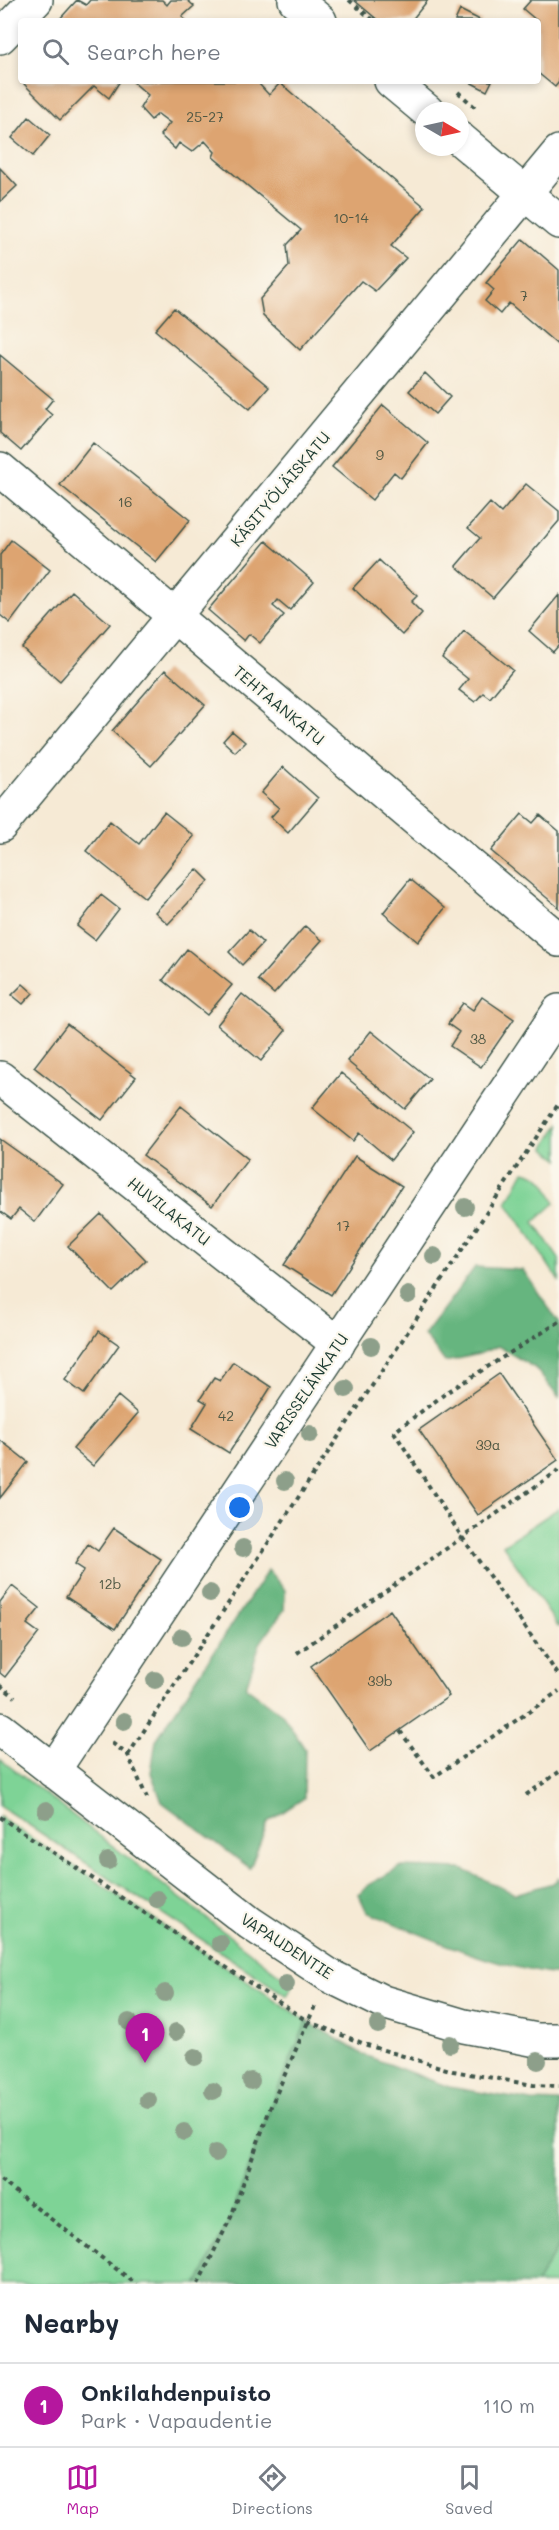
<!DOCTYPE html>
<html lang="en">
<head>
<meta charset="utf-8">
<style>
  body { margin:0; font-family:Mali,sans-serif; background:#f2f2f3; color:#1f2937 }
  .compass { position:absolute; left:415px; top:102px; width:54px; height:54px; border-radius:50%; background:#fff; box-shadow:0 3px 9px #0003; rotate:99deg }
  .you { position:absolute; left:240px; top:1508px; width:21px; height:21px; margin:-15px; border:4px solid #fff; border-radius:50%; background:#1a73e8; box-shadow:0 0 0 9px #1a73e833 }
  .badge { display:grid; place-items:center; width:39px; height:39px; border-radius:50%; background:#b5179e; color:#fff; font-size:20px; font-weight:700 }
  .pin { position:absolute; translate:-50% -50px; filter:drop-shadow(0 2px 3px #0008) }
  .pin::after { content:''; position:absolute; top:32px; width:21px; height:18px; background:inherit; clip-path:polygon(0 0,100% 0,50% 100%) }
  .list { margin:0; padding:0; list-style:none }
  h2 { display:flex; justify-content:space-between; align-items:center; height:78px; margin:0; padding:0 24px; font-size:26px }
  h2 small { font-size:20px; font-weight:400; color:#747a83 }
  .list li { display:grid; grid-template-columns:39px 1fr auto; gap:18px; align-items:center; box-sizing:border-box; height:84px; padding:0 24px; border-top:2px solid #e0e1e3 }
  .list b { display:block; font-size:22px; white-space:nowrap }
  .list p { margin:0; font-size:20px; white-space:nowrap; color:#747a83 }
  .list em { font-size:20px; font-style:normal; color:#747a83 }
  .icon { flex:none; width:33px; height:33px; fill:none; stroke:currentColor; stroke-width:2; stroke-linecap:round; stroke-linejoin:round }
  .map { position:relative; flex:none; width:559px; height:2284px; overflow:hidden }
  .search { position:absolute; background:#fff; box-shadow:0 3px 9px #0003; left:18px; right:18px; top:18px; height:66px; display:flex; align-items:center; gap:15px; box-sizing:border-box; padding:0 21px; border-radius:6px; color:#747a83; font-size:22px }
  .sheet { height:162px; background:#fff }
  nav { display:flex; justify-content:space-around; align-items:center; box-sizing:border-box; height:84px; border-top:2px solid #e0e1e3; background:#fff; font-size:16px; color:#747a83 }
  nav a { display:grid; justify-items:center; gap:3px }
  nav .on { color:#b5179e }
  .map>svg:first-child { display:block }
  .green { fill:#7ed396; stroke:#4e8865; stroke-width:1.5 }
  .forest { fill:#66b57f; stroke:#42795a; stroke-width:1.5 }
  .building { fill:#dda471 }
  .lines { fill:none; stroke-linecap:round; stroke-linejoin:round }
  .minor-casing { stroke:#3f574c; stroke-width:36 }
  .tertiary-casing { stroke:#3f574c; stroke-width:36 }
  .secondary-casing { stroke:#3f574c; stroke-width:36 }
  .path { stroke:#3f574c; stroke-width:4; stroke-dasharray:4.5 4.5; stroke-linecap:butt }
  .minor { stroke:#fff; stroke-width:33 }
  .tertiary { stroke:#fff; stroke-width:33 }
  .secondary { stroke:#fff; stroke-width:33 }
  .tree { fill:#8d9f8a }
  .labels { text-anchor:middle; stroke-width:4.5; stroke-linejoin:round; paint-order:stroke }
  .number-label { font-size:14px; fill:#4e5743 }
  .street-label { font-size:16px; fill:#1f3d34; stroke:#fbf7ec }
</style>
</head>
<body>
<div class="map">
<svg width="559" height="2284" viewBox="0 0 559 2284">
  <rect width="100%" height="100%" fill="#fbf7ec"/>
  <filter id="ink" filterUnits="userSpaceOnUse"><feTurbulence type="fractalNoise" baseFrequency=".0167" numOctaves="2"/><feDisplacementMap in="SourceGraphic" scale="12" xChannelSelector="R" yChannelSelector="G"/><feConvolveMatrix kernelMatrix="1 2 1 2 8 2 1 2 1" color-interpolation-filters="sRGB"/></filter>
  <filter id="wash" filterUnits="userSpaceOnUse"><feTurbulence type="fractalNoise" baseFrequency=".008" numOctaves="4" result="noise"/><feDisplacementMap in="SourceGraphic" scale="24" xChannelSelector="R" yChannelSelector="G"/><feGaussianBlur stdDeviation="1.35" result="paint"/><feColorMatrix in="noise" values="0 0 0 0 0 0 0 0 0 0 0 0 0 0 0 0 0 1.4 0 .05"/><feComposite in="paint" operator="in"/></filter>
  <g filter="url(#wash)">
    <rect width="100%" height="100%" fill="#f6ead5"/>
    <path class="green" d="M559,1124V1160L545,1147Z
      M524,1171C543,1174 549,1188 555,1203L534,1222L559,1259V1281L507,1203Z
      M559,1508V1627H558L503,1545Z
      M0,1759L293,1985L287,1996L0,1806Z
      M0,1817L307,2021L271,2106L231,2217L198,2284H0Z
      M559,2244V2284H536Z"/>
    <path class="forest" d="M475,1267L523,1270L559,1323V1398L535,1368L498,1346L479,1354L445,1362L424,1335Z
      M268,1570L285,1590L284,1610L260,1643L246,1687L283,1715L305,1749L304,1798L268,1822L250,1868L162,1802L151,1773L156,1740Z
      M400,1867L462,1869L515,1894L553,1883L559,1878V1975C494,1968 427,1937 367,1912L359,1895L368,1885Z
      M307,2021L364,2055L449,2087L532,2101L559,2102V2245L536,2284H198L231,2217L271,2106Z"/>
    <g id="blocks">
      <path class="building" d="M77,0L86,5L90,0H162L167,5L171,0H187L194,6L182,17L187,21H58Z
        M354,0H428L411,21H379Z
        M531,0H559V82L555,87L538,73V21H534L536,20L523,9Z
        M460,10L482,21H455Z
        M26,81H120L109,98L94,86L60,120L24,84Z
        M132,81H261L259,84L269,95L280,83L425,207L391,246L406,258L375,291L361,281L300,350L263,316L260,299L289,266L287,245L301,230L213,157L215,152L205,141L192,152L179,143L175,149L160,135L170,123L158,114L151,120L140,108L148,95Z
        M468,81H492L487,91Z
        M29,117L50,135L33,156L12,138Z
        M0,168L17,186L0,202Z
        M523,239L559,270V346L509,303L500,314L485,301L494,290L486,283Z
        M174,308L269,387L250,409L155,330Z
        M0,355L53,399L45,409L52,415L21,451L0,433Z
        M425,373L450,397L435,414L409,391Z
        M383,405L428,443L401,478L394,472L372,500L332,467Z
        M93,443L190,520L156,562L60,485Z
        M526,484L559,511V521L493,598L456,566L480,538L468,528L490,503L501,513Z
        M11,540L50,570L10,623L0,615V555Z
        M266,541L314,582L290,610L278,600L273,606L284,615L260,643L249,634L244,641L208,610Z
        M379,560L417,596L411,602L422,613L402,635L353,588Z
        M72,591L110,624L60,681L22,648Z
        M559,595V645L553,652L529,631Z
        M464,631L513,670L490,698L483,693L475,702L459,690L468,679L442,658Z
        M165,670L205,705L151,766L112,731Z
        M232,731L245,742L235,752L223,741Z
        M283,767L318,798L288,833L271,817L279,808L261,793Z
        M164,812L194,836L145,898L86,851L110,821L139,844Z
        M522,814L533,823L540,815L559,831V908L491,851Z
        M197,869L209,881L168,924L155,912Z
        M410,879L445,908L418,942L383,913Z
        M101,895L119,909L95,940L77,926Z
        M305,926L322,940L274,994L258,980Z
        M249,930L263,943L242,965L229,952Z
        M187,949L232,985L207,1015L163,980Z
        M23,984L33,993L23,1004L12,995Z
        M242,994L286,1030L261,1061L217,1025Z
        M482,997L514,1019L481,1067L450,1046L459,1032L448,1024L463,1003L473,1010Z
        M67,1024L136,1077L102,1120L34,1067Z
        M371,1031L430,1079L405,1109L347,1061Z
        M341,1073L413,1132L391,1160L359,1133L353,1141L312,1108Z
        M181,1106L248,1159L212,1206L143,1155Z
        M0,1139L63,1184L35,1222L19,1209L11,1219L0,1211Z
        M355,1156L402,1186L331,1295L284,1265Z
        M101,1214L146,1260L113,1292L68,1246Z
        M99,1331L119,1345L84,1394L65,1380Z
        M233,1362L271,1387L229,1453L191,1429L207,1403L200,1399L214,1378L220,1381Z
        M499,1374L558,1460L478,1515L419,1430Z
        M118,1396L138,1413L93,1466L73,1449Z
        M0,1440L28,1462L0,1498Z
        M114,1528L161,1559L115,1629L66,1597L84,1570L75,1564L88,1544L98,1551Z
        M12,1586L40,1608L27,1624L39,1633L5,1677L0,1673V1602Z
        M390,1610L449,1696L370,1751L311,1666Z"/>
    </g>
  </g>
  <g filter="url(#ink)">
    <use href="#blocks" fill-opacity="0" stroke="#3f574c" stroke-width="1.5"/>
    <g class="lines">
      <g class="minor-casing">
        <path id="minor" d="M295,0L320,21
          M0,37L36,0
          M391,81L427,111
          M460,139L559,222
          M0,469L559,940
          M0,826L559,152
          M0,1078L338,1344"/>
      </g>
      <g class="tertiary-casing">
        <path id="tertiary" d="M53,1771L559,1011"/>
      </g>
      <g class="secondary-casing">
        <path id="secondary" d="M0,1729L250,1923L330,1976L383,2002L464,2026L537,2040H559"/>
      </g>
      <path class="path" d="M349,0L374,21
        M458,92L475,107
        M559,1322L446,1393L394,1432L462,1537L559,1676
        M297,1653L559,1470
        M0,1685L15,1697
        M400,1731L434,1777L559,1691
        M112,1743L128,1755L147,1798
        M128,1755L559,1103
        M526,1795L559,1772
        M0,1817L307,2021L367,2045L453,2071L533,2085L559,2086
        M0,2180L136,2284
        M198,2284L231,2217L271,2106L315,2006"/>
      <use href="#minor" class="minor"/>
      <use href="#tertiary" class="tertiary"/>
      <use href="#secondary" class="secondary"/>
    </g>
    <g class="tree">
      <circle cx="465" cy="1207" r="9"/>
      <circle cx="434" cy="1256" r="9"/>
      <circle cx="408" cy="1295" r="9"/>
      <circle cx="371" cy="1346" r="9"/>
      <circle cx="346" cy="1389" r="9"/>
      <circle cx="310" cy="1434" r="9"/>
      <circle cx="285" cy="1481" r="9"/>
      <circle cx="243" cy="1548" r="9"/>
      <circle cx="210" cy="1593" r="9"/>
      <circle cx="182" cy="1637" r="9"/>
      <circle cx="155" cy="1680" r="9"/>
      <circle cx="124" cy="1721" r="9"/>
      <circle cx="46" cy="1810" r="9"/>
      <circle cx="108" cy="1861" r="9"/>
      <circle cx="157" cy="1899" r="9"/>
      <circle cx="220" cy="1943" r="9"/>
      <circle cx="286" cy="1984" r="9"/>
      <circle cx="165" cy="1993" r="9"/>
      <circle cx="129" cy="2022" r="9"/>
      <circle cx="378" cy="2025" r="9"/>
      <circle cx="176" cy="2032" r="9"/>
      <circle cx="450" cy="2044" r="9"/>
      <circle cx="195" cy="2057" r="9"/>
      <circle cx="538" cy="2061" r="9"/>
      <circle cx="251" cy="2081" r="9"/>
      <circle cx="213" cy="2091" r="9"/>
      <circle cx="148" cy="2100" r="9"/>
      <circle cx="184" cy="2132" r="9"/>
      <circle cx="216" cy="2153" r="9"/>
    </g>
  </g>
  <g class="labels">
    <g class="number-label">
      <text x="205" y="122">25-27</text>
      <text x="351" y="223">10-14</text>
      <text x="524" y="301">7</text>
      <text x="380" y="460">9</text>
      <text x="125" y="507">16</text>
      <text x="478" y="1044">38</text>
      <text x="343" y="1231">17</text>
      <text x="226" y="1421">42</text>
      <text x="488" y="1450">39a</text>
      <text x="110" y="1589">12b</text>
      <text x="380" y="1686">39b</text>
    </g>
    <g class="street-label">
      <text transform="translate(280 489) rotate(-50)" y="6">KÄSITYÖLÄISKATU</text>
      <text transform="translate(279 705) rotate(40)" y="6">TEHTAANKATU</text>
      <text transform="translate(169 1211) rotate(38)" y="6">HUVILAKATU</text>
      <text transform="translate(306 1391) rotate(-56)" y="6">VARISSELÄNKATU</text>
      <text transform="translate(287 1946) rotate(33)" y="6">VAPAUDENTIE</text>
    </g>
  </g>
</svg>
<svg class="compass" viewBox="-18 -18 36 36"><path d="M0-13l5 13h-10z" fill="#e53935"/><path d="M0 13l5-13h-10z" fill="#747a83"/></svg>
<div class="you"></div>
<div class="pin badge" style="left:145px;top:2063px">1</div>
<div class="search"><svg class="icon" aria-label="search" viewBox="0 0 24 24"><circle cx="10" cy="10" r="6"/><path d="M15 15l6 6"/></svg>Search here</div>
</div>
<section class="sheet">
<h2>Nearby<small></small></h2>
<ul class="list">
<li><span class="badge">1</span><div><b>Onkilahdenpuisto</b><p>Park · Vapaudentie</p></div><em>110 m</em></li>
</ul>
</section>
<nav>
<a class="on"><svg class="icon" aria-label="map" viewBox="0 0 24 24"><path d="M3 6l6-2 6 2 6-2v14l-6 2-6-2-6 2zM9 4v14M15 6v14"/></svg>Map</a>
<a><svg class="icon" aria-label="directions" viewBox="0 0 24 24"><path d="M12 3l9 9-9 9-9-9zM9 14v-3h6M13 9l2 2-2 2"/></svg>Directions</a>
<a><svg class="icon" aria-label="saved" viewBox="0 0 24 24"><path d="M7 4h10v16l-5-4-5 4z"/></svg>Saved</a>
</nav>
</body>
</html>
